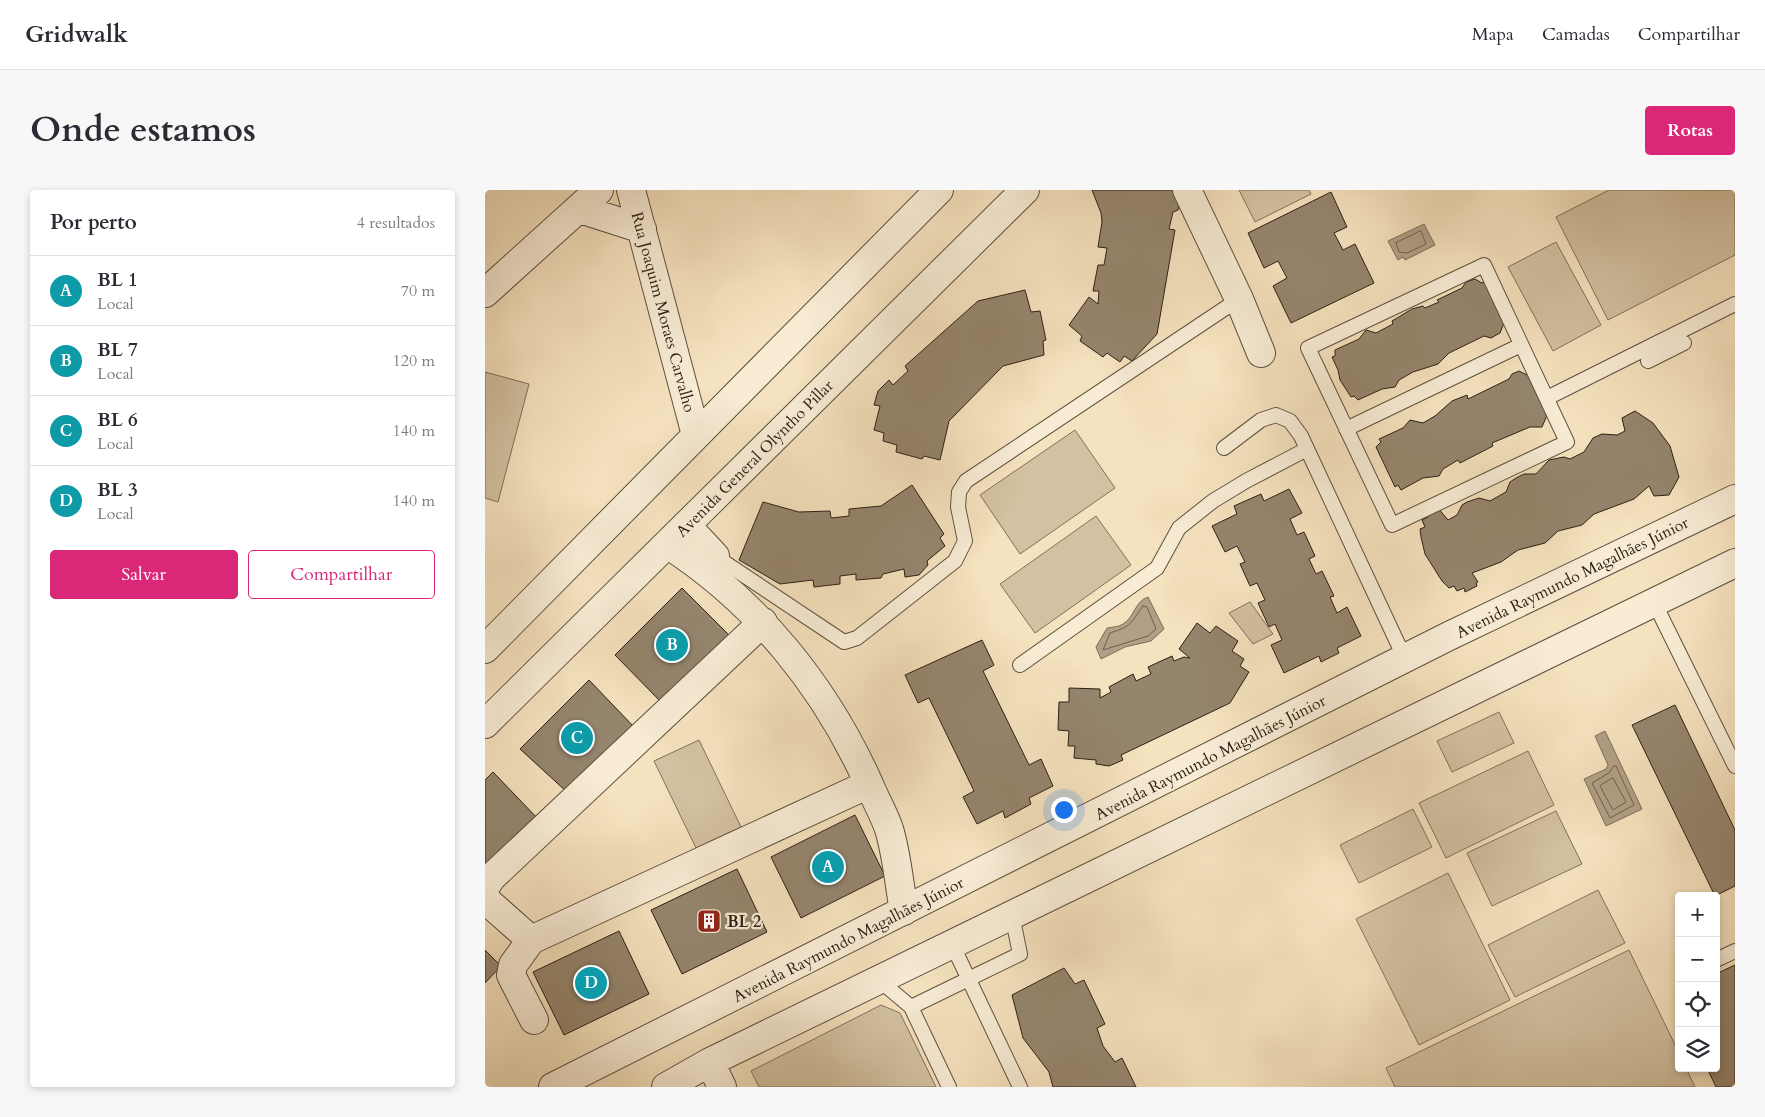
<!DOCTYPE html>
<html lang="pt">
<head>
<meta charset="utf-8">
<style>
  body { margin:0; font-family:Cardo,serif; background:#f7f7f7; color:#2b2b33 }
  .controls { position:absolute; right:15px; bottom:15px; display:grid; overflow:hidden; border-radius:5px; box-shadow:0 2px 8px #0003 }
  .controls button { width:45px; height:45px; display:grid; place-items:center; padding:0; border:0; border-bottom:1px solid #e1e1e2; background:#fff; color:#2b2b33; font:25px sans-serif }
  .you { position:absolute; left:578px; top:619px; width:18px; height:18px; margin:-12px; border:4px solid #fff; border-radius:50%; background:#1a73e8; box-shadow:0 0 0 8px #1a73e833 }
  .badge { display:grid; place-items:center; width:32px; height:32px; border-radius:50%; background:#db2777; color:#fff; font-size:16px; font-weight:700 }
  .pin { position:absolute; translate:-50% -50%; border:2px solid #fff; box-shadow:0 1px 5px #0006 }
  .list { margin:0; padding:0; list-style:none }
  h2 { display:flex; justify-content:space-between; align-items:center; height:65px; margin:0; padding:0 20px; font-size:21px }
  h2 small { font-size:16px; font-weight:400; color:#7c7c81 }
  .list li { display:grid; grid-template-columns:32px 1fr auto; gap:15px; align-items:center; box-sizing:border-box; height:70px; padding:0 20px; border-top:1px solid #e1e1e2 }
  .list b { display:block; font-size:19px; white-space:nowrap }
  .list p { margin:0; font-size:16px; white-space:nowrap; color:#7c7c81 }
  .list em { font-size:16px; font-style:normal; color:#7c7c81 }
  .actions { display:flex; gap:10px; padding:15px 20px }
  .actions a { flex:1; padding:11px 0; border:1px solid #db2777; border-radius:5px; text-align:center; font-size:18px; color:#db2777 }
  .actions .main { background:#db2777; color:#fff }
  .icon { flex:none; width:28px; height:28px; fill:none; stroke:currentColor; stroke-width:2; stroke-linecap:round; stroke-linejoin:round }
  .map { position:relative; flex:none; width:1250px; height:897px; overflow:hidden; border-radius:5px }
  header { display:flex; align-items:center; gap:30px; box-sizing:border-box; height:70px; padding:0 25px; background:#fff; border-bottom:1px solid #e1e1e2 }
  header strong { font-size:24px }
  nav { display:flex; gap:28px; margin-inline-start:auto; font-size:18px }
  .intro { display:flex; align-items:center; justify-content:space-between; box-sizing:border-box; height:120px; padding:0 30px }
  h1 { margin:0; font-size:35px }
  .button { padding:12px 22px; border-radius:5px; background:#db2777; color:#fff; font-size:18px; font-weight:700 }
  main { display:flex; gap:30px; padding:0 30px }
  aside { flex:1; background:#fff; border-radius:5px; box-shadow:0 2px 8px #0003 }
  .map>svg:first-child { display:block }
  .green { fill:#d3c1a1; stroke:#80705c }
  .water { fill:#b1a085; stroke:#7c6d59 }
  .lines { fill:none; stroke-linecap:round; stroke-linejoin:round }
  .shore { stroke:#6e604e; stroke-width:1 }
  .building { fill:#95856d; stroke:#2c2016 }
  .lane-casing { stroke:#5e5040; stroke-width:16 }
  .street-casing { stroke:#5e5040; stroke-width:30 }
  .lane { stroke:#f8ecd5; stroke-width:14 }
  .street { stroke:#f8ecd5; stroke-width:28 }
  .labels { text-anchor:middle; stroke-width:4.5; stroke-linejoin:round; paint-order:stroke }
  .street-label { font-size:16px; fill:#2c2016; stroke:#f8ecd5 }
  .poi-label { font-size:16px; font-weight:bold; fill:#2c2016; stroke:#f8ecd5; text-anchor:start }
</style>
</head>
<body>
<header>
<strong>Gridwalk</strong>
<nav><a>Mapa</a><a>Camadas</a><a>Compartilhar</a></nav>
</header>
<div class="intro"><h1>Onde estamos</h1><a class="button">Rotas</a></div>
<main>
<aside>
<h2>Por perto<small>4 resultados</small></h2>
<ul class="list">
<li><span class="badge" style="background:#0f9aa8">A</span><div><b>BL 1</b><p>Local</p></div><em>70 m</em></li>
<li><span class="badge" style="background:#0f9aa8">B</span><div><b>BL 7</b><p>Local</p></div><em>120 m</em></li>
<li><span class="badge" style="background:#0f9aa8">C</span><div><b>BL 6</b><p>Local</p></div><em>140 m</em></li>
<li><span class="badge" style="background:#0f9aa8">D</span><div><b>BL 3</b><p>Local</p></div><em>140 m</em></li>
</ul>
<div class="actions"><a class="main">Salvar</a><a>Compartilhar</a></div>
</aside>
<div class="map">
<svg width="1250" height="897" viewBox="0 0 1250 897">
  <rect width="100%" height="100%" fill="#f5e2be"/>
  <filter id="stains"><feTurbulence type="fractalNoise" baseFrequency=".004" numOctaves="4"/><feColorMatrix values="0 0 0 0 .2 0 0 0 0 .09 0 0 0 0 .02 0 0 0 .5 -.17"/></filter>
  <radialGradient id="worn" r=".72"><stop offset=".6" stop-color="#630" stop-opacity="0"/><stop offset="1" stop-color="#630" stop-opacity=".3"/></radialGradient>
  <path class="green" d="M754,0H824L826,4L770,32Z
    M1124,0H1250V65L1123,130L1071,27Z
    M1071,52L1116,135L1068,161L1023,77Z
    M0,182L44,194L13,312L0,308Z
    M590,240L630,298L535,364L495,305Z
    M611,326L646,375L550,443L515,394Z
    M765,412L788,444L768,454L744,423Z
    M1014,522L1029,553L967,582L952,551Z
    M214,550L256,637L211,658L169,571Z
    M1043,561L1069,615L961,668L934,613Z
    M928,619L947,657L874,693L855,655Z
    M1071,621L1097,674L1007,716L982,663Z
    M963,683L1025,810L934,855L871,729Z
    M1113,700L1140,753L1030,807L1003,755Z
    M1144,760L1194,863V878H1201L1210,897H910L901,878Z
    M396,815L415,823L451,897H274L266,881Z"/>
  <path class="water" d="M939,34L950,55L920,70L918,67L913,70L903,51Z
    M663,407L679,439L666,451L640,457L616,469L611,457L622,438C627,437 634,437 638,434C649,428 650,411 663,407Z
    M1120,541L1157,619L1121,636L1099,589L1121,579L1123,575L1110,546Z"/>
  <g class="lines">
    <path class="shore" d="M936,41L941,54L922,63L914,62L911,53Z
      M658,416L662,417L671,439L663,446L618,460L625,443C647,436 645,434 658,416Z
      M1131,576L1149,615L1125,628L1107,593L1124,583L1128,577Z
      M1128,588L1141,612L1128,620L1115,596Z"/>
  </g>
  <path class="building" d="M607,0H692L695,7L693,20L688,22L684,39L690,40L672,144L647,171L639,166L635,172L622,163L618,167L595,151L597,146L584,135L604,107L613,114L614,101H608L613,75H619L622,58L613,57L617,32L616,23Z
    M846,2L862,37L849,43L858,60L870,54L889,93L806,133L788,96L802,88L793,71L779,78L763,43Z
    M990,89L997,93L1000,92L1019,133L1015,143L1006,148L999,146L964,163L953,174L928,182L914,190L910,197L897,199L873,210L869,206L866,207L855,190L853,180L847,167L850,166V160L874,149L881,140L891,143L908,134L907,131L927,119L938,116L940,118L954,112L952,110L977,98L981,92Z
    M540,100L546,122L555,121L561,150L558,151L559,165L518,176L464,231L455,270L439,266L437,269L411,262L412,255L398,251L399,243L389,240L395,216L389,215L393,201L404,190L408,195L423,181L420,176L493,111Z
    M1034,181L1046,187L1063,223L1057,237H1045L1007,253L1008,256L975,273L973,270L958,279L954,286L938,288L916,300L913,295L910,297L891,257L896,252L894,249L918,238L925,230L938,233L950,226L967,211L982,205L983,209L1024,189L1027,184Z
    M1150,221L1168,233L1185,256L1194,287L1184,305L1169,306L1164,296L1149,309L1109,324L1097,335L1073,341L1060,353L1033,360L1016,372L987,383L993,392L991,393L992,396L980,402L979,398L972,401L969,396L964,398L957,391L940,364L936,347L935,339L940,337L937,330L943,327L941,324L953,318L963,330L972,325L977,315L982,312L994,308L1005,311L1021,302L1025,292L1031,288L1039,284H1051L1064,270L1079,267L1085,269L1099,262L1108,248L1117,244L1132,245L1140,241L1137,228Z
    M427,295L459,344L455,348L460,356L442,371L443,375L434,385L420,387L419,379L398,384L396,388L371,390V384L355,386V394L329,397L328,390L295,394L254,370L278,312L314,322L345,321L346,328L364,326V319L396,316Z
    M804,299L817,323L805,329L812,345L819,342L830,366L824,369L831,384L837,381L849,406L845,407L852,423L862,417L876,446L852,458L854,463L836,472L834,466L799,483L786,455L797,450L790,434L784,437L773,413L780,410L772,393L765,396L755,374L760,372L752,356L740,362L727,336L752,324L749,316L776,304L779,311Z
    M197,398L244,445L176,512L130,465Z
    M712,433L725,443L731,436L753,451L747,461L759,469L755,476L764,482L745,513L636,565L638,570L624,576L611,574V570L589,568L590,556H583L584,541L573,540L574,512H584V498L615,499V508L626,502L624,497L648,484L651,491L666,484L663,477L687,466L689,471L699,467L705,468L694,459Z
    M497,450L509,475L498,481L544,575L556,569L568,596L544,608L546,614L520,628L518,621L492,634L478,607L489,601L444,508L433,513L420,485Z
    M104,490L150,538L83,603L35,559Z
    M1190,515L1250,640V696L1230,706L1147,535Z
    M8,582L54,630L0,683V590Z
    M370,625L400,686L316,728L286,667Z
    M252,679L282,742L197,784L166,720Z
    M134,741L164,804L79,845L48,782Z
    M0,760L16,776L0,793Z
    M1250,775V897H1231L1222,878H1231V784Z
    M579,778L590,794L599,790L620,834L612,838L618,856L630,872L637,868L651,897H568L564,882L538,848L527,805Z"/>
  <g class="lines">
    <g class="lane-casing">
      <path id="lane" d="M999,75L1082,252L907,335L823,158Z
        M1163,171L1199,153
        M1062,208L1250,114
        M861,239L1036,155
        M739,258L776,230L791,225L805,231L816,246L920,469
        M230,366L359,452L372,448L470,371L480,351L473,317L474,302L481,291L754,109
        M1169,412L1250,576
        M535,475L672,378L694,338L728,311L761,291L822,259
        M467,754L535,897
        M1231,770L1250,761
        M394,790L426,817L535,764L527,725
        M426,817L464,897"/>
    </g>
    <g class="street-casing">
      <path id="street" d="M146,0L211,245
        M702,0L754,109L776,163
        M95,19L157,39
        M0,103L114,0
        M201,335L230,366
        M182,354C272,412 340,496 384,594C390,609 399,624 404,639C412,665 414,694 419,721
        M0,459L454,0
        M0,534L540,0
        M0,697L7,687L278,432
        M0,705L2,711L46,750
        M49,830L26,785L28,775L46,750L384,594
        M225,872L237,897
        M68,897L964,446L1250,309
        M181,897L225,872L1250,373"/>
    </g>
    <use href="#lane" class="lane"/>
    <use href="#street" class="street"/>
  </g>
  <defs>
    <g id="building-square" transform="scale(1.25)"><rect x="-9" y="-9" width="18" height="18" rx="4" fill="#8f2418" stroke="#f8ecd5"/><path d="M-4-6H4V6H1V3H-1V6H-4ZM-2.5-4.3h1.7v1.8h-1.7ZM.8-4.3h1.7v1.8H.8ZM-2.5-1h1.7V.8h-1.7ZM.8-1h1.7V.8H.8Z" fill="#fff"/></g>
  </defs>
  <g fill-rule="evenodd">
    <use href="#building-square" x="224" y="731"/>
  </g>
  <g class="labels">
    <g class="street-label">
      <text transform="translate(179 122) rotate(75)" y="6">Rua Joaquim Moraes Carvalho</text>
      <text transform="translate(269 268) rotate(-45)" y="6">Avenida General Olyntho Pillar</text>
      <text transform="translate(1087 387) rotate(-26)" y="6">Avenida Raymundo Magalhães Júnior</text>
      <text transform="translate(725 567) rotate(-27)" y="6">Avenida Raymundo Magalhães Júnior</text>
      <text transform="translate(363 749) rotate(-27)" y="6">Avenida Raymundo Magalhães Júnior</text>
    </g>
    <g class="poi-label">
      <text x="242" y="737">BL 2</text>
    </g>
  </g>
  <rect width="100%" height="100%" filter="url(#stains)"/>
  <rect width="100%" height="100%" fill="url(#worn)"/>
</svg>
<div class="controls">
<button>+</button>
<button>−</button>
<button><svg class="icon" aria-label="locate" viewBox="0 0 24 24"><circle cx="12" cy="12" r="6"/><path d="M12 2v4M12 18v4M2 12h4M18 12h4"/></svg></button>
<button><svg class="icon" aria-label="layers" viewBox="0 0 24 24"><path d="M12 4l9 5-9 5-9-5zM3 14l9 5 9-5"/></svg></button>
</div>
<div class="you"></div>
<div class="pin badge" style="left:343px;top:677px;background:#0f9aa8">A</div>
<div class="pin badge" style="left:187px;top:455px;background:#0f9aa8">B</div>
<div class="pin badge" style="left:92px;top:548px;background:#0f9aa8">C</div>
<div class="pin badge" style="left:106px;top:793px;background:#0f9aa8">D</div>
</div>
</main>
</body>
</html>
